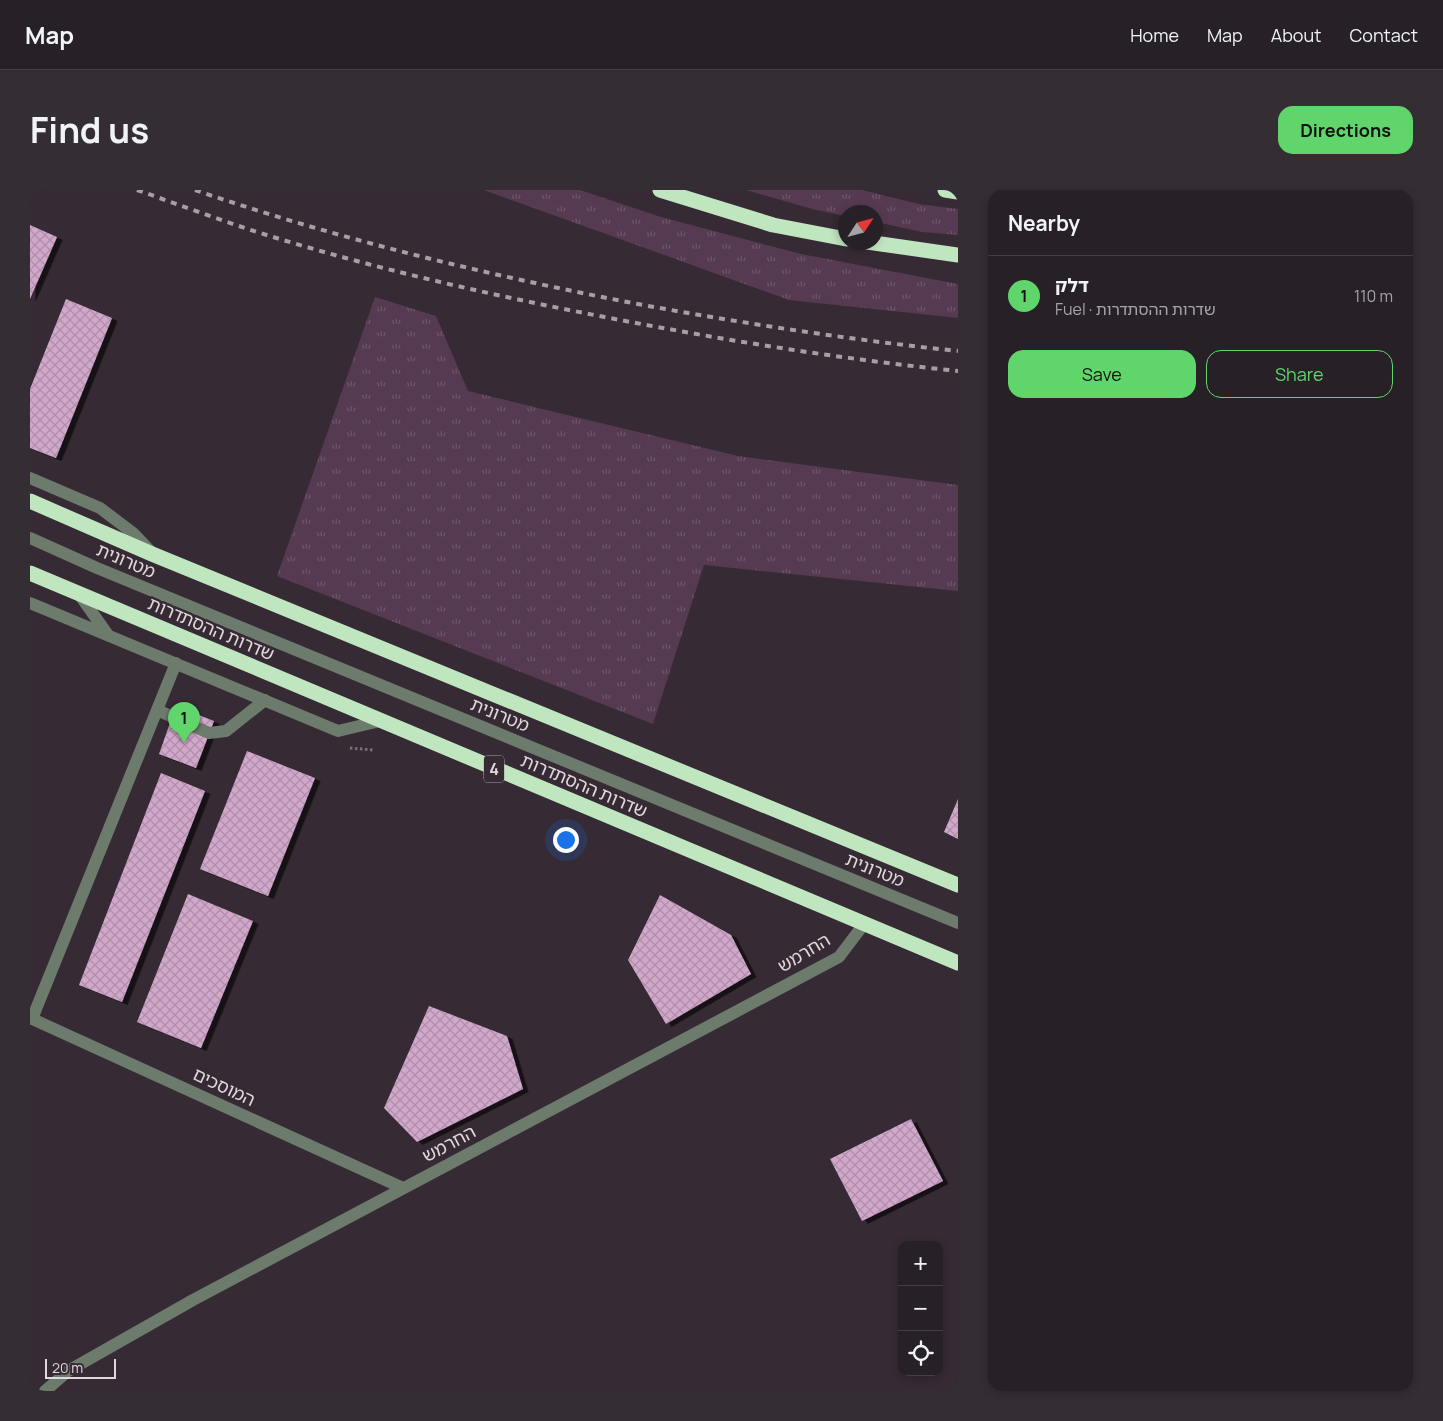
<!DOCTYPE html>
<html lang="en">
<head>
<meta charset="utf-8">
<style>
  body { margin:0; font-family:Manrope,"Noto Sans Hebrew",sans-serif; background:#342d33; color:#f1f3f6 }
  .controls { position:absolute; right:15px; bottom:15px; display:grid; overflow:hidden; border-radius:10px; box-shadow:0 2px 8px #0003 }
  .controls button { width:45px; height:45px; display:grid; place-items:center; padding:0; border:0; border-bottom:1px solid #443e44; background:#282027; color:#f1f3f6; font:25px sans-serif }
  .compass { position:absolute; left:808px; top:15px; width:45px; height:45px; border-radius:50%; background:#282027; box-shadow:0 2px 8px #0003; rotate:54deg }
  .scale { position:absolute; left:15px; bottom:12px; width:71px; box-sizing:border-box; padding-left:5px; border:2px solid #e0d8de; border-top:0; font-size:14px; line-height:18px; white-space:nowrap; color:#e0d8de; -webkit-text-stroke:4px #362a34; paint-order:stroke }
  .you { position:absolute; left:535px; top:649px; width:18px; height:18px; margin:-12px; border:4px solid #fff; border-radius:50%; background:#1a73e8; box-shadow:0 0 0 8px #1a73e833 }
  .badge { display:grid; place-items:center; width:32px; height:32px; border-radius:50%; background:#60d56b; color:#111; font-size:16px; font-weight:700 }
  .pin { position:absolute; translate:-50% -41px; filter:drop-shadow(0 1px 2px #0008) }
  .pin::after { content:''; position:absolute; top:26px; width:18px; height:15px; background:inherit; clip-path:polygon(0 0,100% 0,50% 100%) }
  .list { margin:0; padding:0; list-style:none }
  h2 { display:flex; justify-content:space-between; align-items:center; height:65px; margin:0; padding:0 20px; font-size:21px }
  h2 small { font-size:16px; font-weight:400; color:#a5a3a7 }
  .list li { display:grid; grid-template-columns:32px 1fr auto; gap:15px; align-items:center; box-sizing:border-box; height:80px; padding:0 20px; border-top:1px solid #443e44 }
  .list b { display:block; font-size:19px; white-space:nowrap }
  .list p { margin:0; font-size:16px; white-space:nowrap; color:#a5a3a7 }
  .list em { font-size:16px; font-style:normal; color:#a5a3a7 }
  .actions { display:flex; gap:10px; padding:15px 20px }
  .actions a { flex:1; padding:11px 0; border:1px solid #60d56b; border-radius:15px; text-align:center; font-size:18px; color:#60d56b }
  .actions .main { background:#60d56b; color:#111 }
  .icon { flex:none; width:28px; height:28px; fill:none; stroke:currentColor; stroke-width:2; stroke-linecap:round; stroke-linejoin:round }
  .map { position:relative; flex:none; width:928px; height:1201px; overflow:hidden; border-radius:15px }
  header { display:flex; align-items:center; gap:30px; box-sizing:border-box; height:70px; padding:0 25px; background:#282027; border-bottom:1px solid #443e44 }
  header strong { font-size:24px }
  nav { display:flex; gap:28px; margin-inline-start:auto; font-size:18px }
  .intro { display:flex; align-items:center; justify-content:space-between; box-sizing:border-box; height:120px; padding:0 30px }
  h1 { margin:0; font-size:35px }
  .button { padding:12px 22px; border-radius:15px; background:#60d56b; color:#111; font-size:18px; font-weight:700 }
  main { display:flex; gap:30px; padding:0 30px }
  aside { flex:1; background:#282027; border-radius:15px; box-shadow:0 2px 8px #0003 }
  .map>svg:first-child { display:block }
  .grass { fill:url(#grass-tufts) }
  .building { fill:url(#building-cross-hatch); filter:url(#shadow) }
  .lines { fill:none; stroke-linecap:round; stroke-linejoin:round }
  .path { stroke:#7a6f78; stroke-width:3; stroke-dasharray:2.5 2.5; stroke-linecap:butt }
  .minor { stroke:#6c7b6c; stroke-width:12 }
  .highway { stroke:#c0e6c0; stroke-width:15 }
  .rail { stroke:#a89fa6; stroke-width:4; stroke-dasharray:6 6; stroke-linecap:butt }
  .labels { text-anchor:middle; stroke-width:5; stroke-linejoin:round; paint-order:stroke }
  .shield { fill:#362a34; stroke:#ada4ab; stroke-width:1 }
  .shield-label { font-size:16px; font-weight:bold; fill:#e0d8de }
  .street-label { font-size:18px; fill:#e0d8de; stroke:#362a34 }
</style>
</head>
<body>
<header>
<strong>Map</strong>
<nav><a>Home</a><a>Map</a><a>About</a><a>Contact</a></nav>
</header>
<div class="intro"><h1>Find us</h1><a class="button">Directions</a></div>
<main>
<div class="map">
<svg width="928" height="1201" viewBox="0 0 928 1201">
  <defs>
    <pattern id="grass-tufts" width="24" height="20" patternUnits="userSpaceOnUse" patternTransform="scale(1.25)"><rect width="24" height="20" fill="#563a52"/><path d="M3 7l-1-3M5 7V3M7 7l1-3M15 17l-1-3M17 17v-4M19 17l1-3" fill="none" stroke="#6e566a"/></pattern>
    <pattern id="building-cross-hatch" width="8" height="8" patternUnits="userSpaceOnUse" patternTransform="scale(1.25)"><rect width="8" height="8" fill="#d1a8cb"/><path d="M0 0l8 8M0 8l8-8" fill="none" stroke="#ae8ea9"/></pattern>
    <filter id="shadow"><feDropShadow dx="5.5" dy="3" stdDeviation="0" flood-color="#0009"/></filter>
  </defs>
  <rect width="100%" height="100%" fill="#362a34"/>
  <path class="grass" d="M454,0H550L631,27L771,64L928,94V128L759,110Z
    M716,0H832L889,14L928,19V45L892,42L846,32V22H816L815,26L782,19Z
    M345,107L406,126L438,201L708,266L928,295V401L674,375L623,534L247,386Z"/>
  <path class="building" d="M0,35L27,47L0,109Z
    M36,109L82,128L26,268L0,258V199Z
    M146,516L184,531L166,578L129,564Z
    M217,561L285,588L238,706L170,679Z
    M131,583L175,601L92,812L49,795Z
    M928,609V649L914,642Z
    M158,704L223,731L171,858L107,832Z
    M630,705L701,745L721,784L636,834L598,770Z
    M399,816L477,846L493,899L387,952L354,918Z
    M881,929L913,991L832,1031L800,969Z"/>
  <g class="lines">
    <path class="path" d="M320,558L343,560"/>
    <path class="minor" d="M0,288L70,318L103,343L121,362
      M0,348L67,378L928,733
      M49,404L78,445
      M0,413L308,541L350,531
      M127,520L179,543L196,541L235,510
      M0,828L373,998
      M2,829L146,473
      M15,1201L38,1181L163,1110L809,767L834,734"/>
    <path class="highway" d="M630,0L743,35L816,49
      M915,0L928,2
      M837,52L928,65
      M0,311L122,364L928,695
      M0,383L928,773"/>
    <path class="rail" d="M107,0C147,14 187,29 227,42C351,81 478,109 606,133C712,153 820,170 928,181
      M165,0C311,50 461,86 613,115C718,134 822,150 928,161"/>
  </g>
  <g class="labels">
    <rect class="shield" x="454" y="565.5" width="20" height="27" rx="4"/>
    <g class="shield-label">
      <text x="464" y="585">4</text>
    </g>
    <g class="street-label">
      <text transform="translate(96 371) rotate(23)" y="6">מטרונית</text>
      <text transform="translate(181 439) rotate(23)" y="6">שדרות ההסתדרות</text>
      <text transform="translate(470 525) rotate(22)" y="6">מטרונית</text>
      <text transform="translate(554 596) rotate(23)" y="6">שדרות ההסתדרות</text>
      <text transform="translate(845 680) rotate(22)" y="6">מטרונית</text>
      <text transform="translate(774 763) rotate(-31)" y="6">החרמש</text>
      <text transform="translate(194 897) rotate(25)" y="6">המוסכים</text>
      <text transform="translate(419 954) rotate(-28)" y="6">החרמש</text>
    </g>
  </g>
</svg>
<div class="controls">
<button>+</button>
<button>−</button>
<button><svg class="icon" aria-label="locate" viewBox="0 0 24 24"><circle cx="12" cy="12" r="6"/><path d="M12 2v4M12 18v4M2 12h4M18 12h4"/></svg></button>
</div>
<svg class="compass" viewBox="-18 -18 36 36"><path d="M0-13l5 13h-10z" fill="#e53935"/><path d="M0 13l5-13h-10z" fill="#a5a3a7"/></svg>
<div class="scale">20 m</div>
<div class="you"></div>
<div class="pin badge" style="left:154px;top:553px">1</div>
</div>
<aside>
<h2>Nearby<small></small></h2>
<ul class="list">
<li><span class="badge">1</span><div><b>דלק</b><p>Fuel · שדרות ההסתדרות</p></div><em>110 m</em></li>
</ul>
<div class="actions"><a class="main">Save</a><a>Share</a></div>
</aside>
</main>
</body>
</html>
